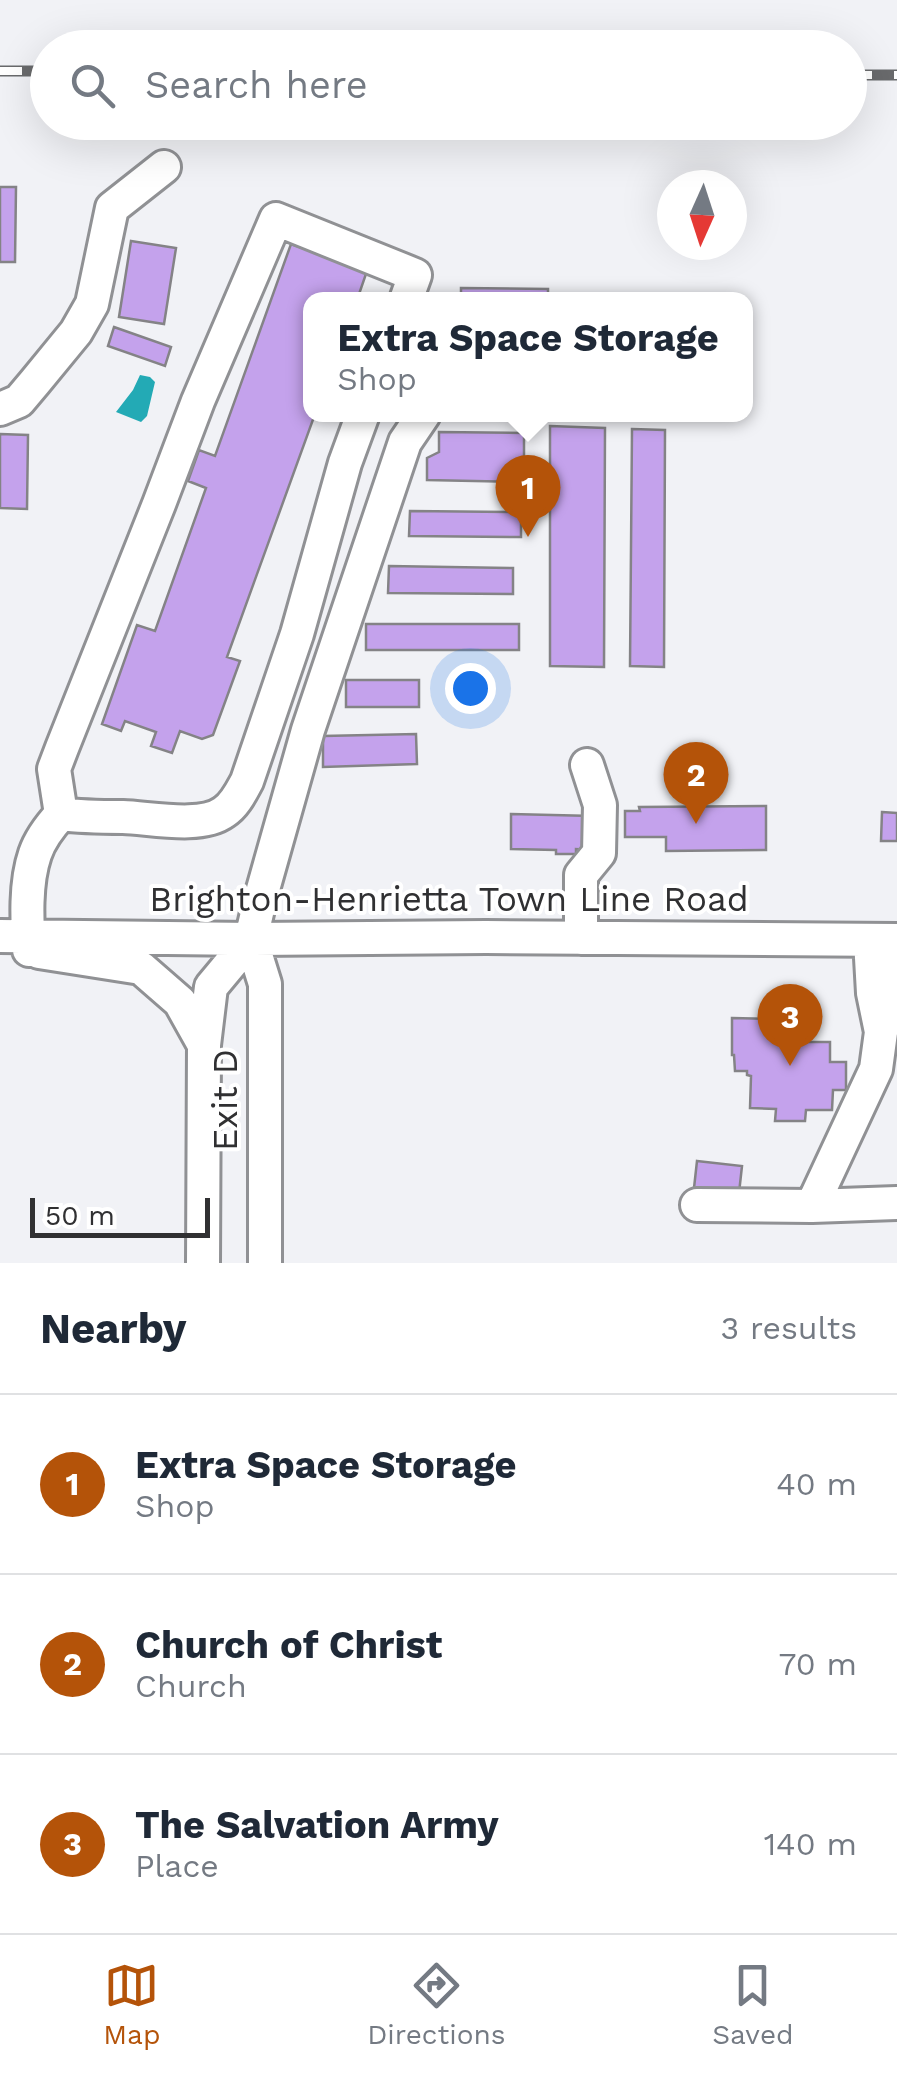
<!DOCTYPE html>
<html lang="en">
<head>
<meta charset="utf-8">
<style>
  body { margin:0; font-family:"Work Sans",sans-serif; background:#f6f6f7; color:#1f2937 }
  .compass { position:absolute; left:657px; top:170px; width:90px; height:90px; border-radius:50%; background:#fff; box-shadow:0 10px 40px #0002; rotate:183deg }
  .scale { position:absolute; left:30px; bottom:25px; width:180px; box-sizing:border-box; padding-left:10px; border:5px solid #303032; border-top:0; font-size:28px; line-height:35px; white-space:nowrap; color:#303032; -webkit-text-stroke:8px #fff; paint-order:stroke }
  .you { position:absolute; left:470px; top:688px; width:35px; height:35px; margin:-25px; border:8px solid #fff; border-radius:50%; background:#1a73e8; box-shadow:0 0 0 15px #1a73e833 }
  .badge { display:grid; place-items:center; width:65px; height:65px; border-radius:50%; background:#b45309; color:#fff; font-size:32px; font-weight:700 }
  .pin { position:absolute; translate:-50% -82px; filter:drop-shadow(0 2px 5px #0008) }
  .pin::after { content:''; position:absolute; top:52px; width:35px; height:30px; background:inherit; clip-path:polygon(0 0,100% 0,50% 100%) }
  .popup { position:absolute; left:303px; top:292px; width:450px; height:130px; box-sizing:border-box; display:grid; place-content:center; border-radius:20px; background:#fff; filter:drop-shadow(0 2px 8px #0005); font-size:32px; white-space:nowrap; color:#747a83 }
  .popup b { font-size:38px; color:#1f2937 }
  .popup::after { content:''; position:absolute; left:50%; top:100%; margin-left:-20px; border:20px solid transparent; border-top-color:#fff }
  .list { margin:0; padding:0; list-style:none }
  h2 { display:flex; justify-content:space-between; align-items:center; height:130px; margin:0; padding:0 40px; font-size:42px }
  h2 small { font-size:32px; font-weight:400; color:#747a83 }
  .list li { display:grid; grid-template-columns:65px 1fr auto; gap:30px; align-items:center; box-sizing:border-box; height:180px; padding:0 40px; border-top:2px solid #e0e1e3 }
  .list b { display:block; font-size:38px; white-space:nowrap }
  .list p { margin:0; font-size:32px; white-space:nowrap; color:#747a83 }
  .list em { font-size:32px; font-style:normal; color:#747a83 }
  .icon { flex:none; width:55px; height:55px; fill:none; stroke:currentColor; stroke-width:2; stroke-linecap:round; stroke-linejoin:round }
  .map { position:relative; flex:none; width:897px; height:1263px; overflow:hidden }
  .search { position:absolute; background:#fff; box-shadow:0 10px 40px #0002; left:30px; right:30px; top:30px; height:110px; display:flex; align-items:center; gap:25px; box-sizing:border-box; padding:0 35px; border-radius:55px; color:#747a83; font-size:38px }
  .sheet { height:670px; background:#fff }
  nav { display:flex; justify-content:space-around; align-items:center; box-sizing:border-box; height:140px; border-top:2px solid #e0e1e3; background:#fff; font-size:28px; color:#747a83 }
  nav a { display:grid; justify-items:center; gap:5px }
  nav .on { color:#b45309 }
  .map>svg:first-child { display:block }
  .water { fill:#23aab5 }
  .building { fill:#c4a2ec; stroke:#848386; stroke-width:2.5 }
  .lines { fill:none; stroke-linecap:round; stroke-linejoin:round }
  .minor-casing { stroke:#909194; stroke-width:38 }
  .minor { stroke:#fff; stroke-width:32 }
  .rail-casing { stroke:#696a6c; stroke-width:11 }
  .rail { stroke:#fff; stroke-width:8; stroke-dasharray:22; stroke-linecap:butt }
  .labels { text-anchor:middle; stroke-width:8; stroke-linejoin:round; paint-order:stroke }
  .street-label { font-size:35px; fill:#303032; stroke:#fff }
</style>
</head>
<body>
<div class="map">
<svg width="897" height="1263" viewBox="0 0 897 1263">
  <rect width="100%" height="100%" fill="#f1f2f6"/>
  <path class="water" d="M140,375L150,377L155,382L147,416L141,422L116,412L133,390Z"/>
  <path class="building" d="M0,187H16L15,262H0Z
    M131,241L176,248L164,324L119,317Z
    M291,244L367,271L357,300H310V414H315L227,657L240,661L213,735L202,739L180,731L172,753L151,746L156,732L125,721L121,731L102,724L137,625L155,631L206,488L188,481L199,450L215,456Z
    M461,288L548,289V300H461Z
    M114,327L171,347L165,366L108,346Z
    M550,426L605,428L604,667L550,666Z
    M632,429L665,430L664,667L630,666Z
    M439,432L524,433V482L427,480V458L439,452Z
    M0,434L28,435L27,509L0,508Z
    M410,511L521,512V537L409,536Z
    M389,566L513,568V594L388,593Z
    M366,624H519V650H366Z
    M346,680H419V707H346Z
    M416,734L417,764L323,767V736Z
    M766,806V850L666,851V837H625V811H640L639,807Z
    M882,812L897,813V841H881Z
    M511,814L593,816L592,850L576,849V854H556V850L511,849Z
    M732,1018L782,1019V1042H830V1062H846V1090H833L832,1110H806L805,1121H775L776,1109L750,1108L751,1076L747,1075V1071H735L734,1055H732Z
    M697,1161L742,1166L739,1193L694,1188Z"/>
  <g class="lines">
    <g class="minor-casing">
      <path id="minor" d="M0,409L19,401L35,382L76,332L92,304L112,208L164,167
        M61,814L54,769L62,748L159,504L198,401L276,219L415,275L406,300
        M61,814C82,817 102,817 123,817C151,818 201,829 224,812C235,805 241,792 247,781L297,634L345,463L363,414
        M0,936L251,939L486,937L897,940
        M581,938V875L599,853L600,805L587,765
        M251,939L265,984V1263
        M870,940L873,993L881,1032L892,993L895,940
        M29,950C27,921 25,883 35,854C40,839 50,826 61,814
        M39,952L141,968L180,1002L204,1045
        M697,1205L812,1206L876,1069L881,1032
        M812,1206L897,1203
        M203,1263L204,1045L211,987L251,939L260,900L308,730L405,442L424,414"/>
    </g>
    <use href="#minor" class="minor"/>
    <g class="rail-casing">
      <path id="rail" d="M0,71H48
        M850,75H897"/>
    </g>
    <use href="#rail" class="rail"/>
  </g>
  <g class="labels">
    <g class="street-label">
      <text x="449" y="911">Brighton-Henrietta Town Line Road</text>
      <text transform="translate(225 1100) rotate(-90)" y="12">Exit D</text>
    </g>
  </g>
</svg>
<svg class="compass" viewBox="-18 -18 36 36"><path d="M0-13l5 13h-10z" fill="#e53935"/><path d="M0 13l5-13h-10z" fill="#747a83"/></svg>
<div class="scale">50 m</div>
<div class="you"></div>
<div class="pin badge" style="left:528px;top:537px">1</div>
<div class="popup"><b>Extra Space Storage</b>Shop</div>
<div class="pin badge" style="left:696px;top:824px">2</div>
<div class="pin badge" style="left:790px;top:1066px">3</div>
<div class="search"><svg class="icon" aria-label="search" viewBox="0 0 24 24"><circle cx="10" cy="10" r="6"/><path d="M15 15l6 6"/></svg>Search here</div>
</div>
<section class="sheet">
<h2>Nearby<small>3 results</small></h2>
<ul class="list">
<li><span class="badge">1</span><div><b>Extra Space Storage</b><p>Shop</p></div><em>40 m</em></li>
<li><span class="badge">2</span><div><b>Church of Christ</b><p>Church</p></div><em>70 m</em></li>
<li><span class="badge">3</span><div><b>The Salvation Army</b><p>Place</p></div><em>140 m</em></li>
</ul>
</section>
<nav>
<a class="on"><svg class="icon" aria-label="map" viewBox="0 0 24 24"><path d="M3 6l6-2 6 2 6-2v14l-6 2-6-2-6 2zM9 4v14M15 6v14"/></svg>Map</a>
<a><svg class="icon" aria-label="directions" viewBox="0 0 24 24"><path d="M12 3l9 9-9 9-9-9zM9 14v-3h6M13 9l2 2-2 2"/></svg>Directions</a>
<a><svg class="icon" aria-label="saved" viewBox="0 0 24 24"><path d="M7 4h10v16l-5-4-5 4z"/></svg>Saved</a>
</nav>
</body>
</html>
